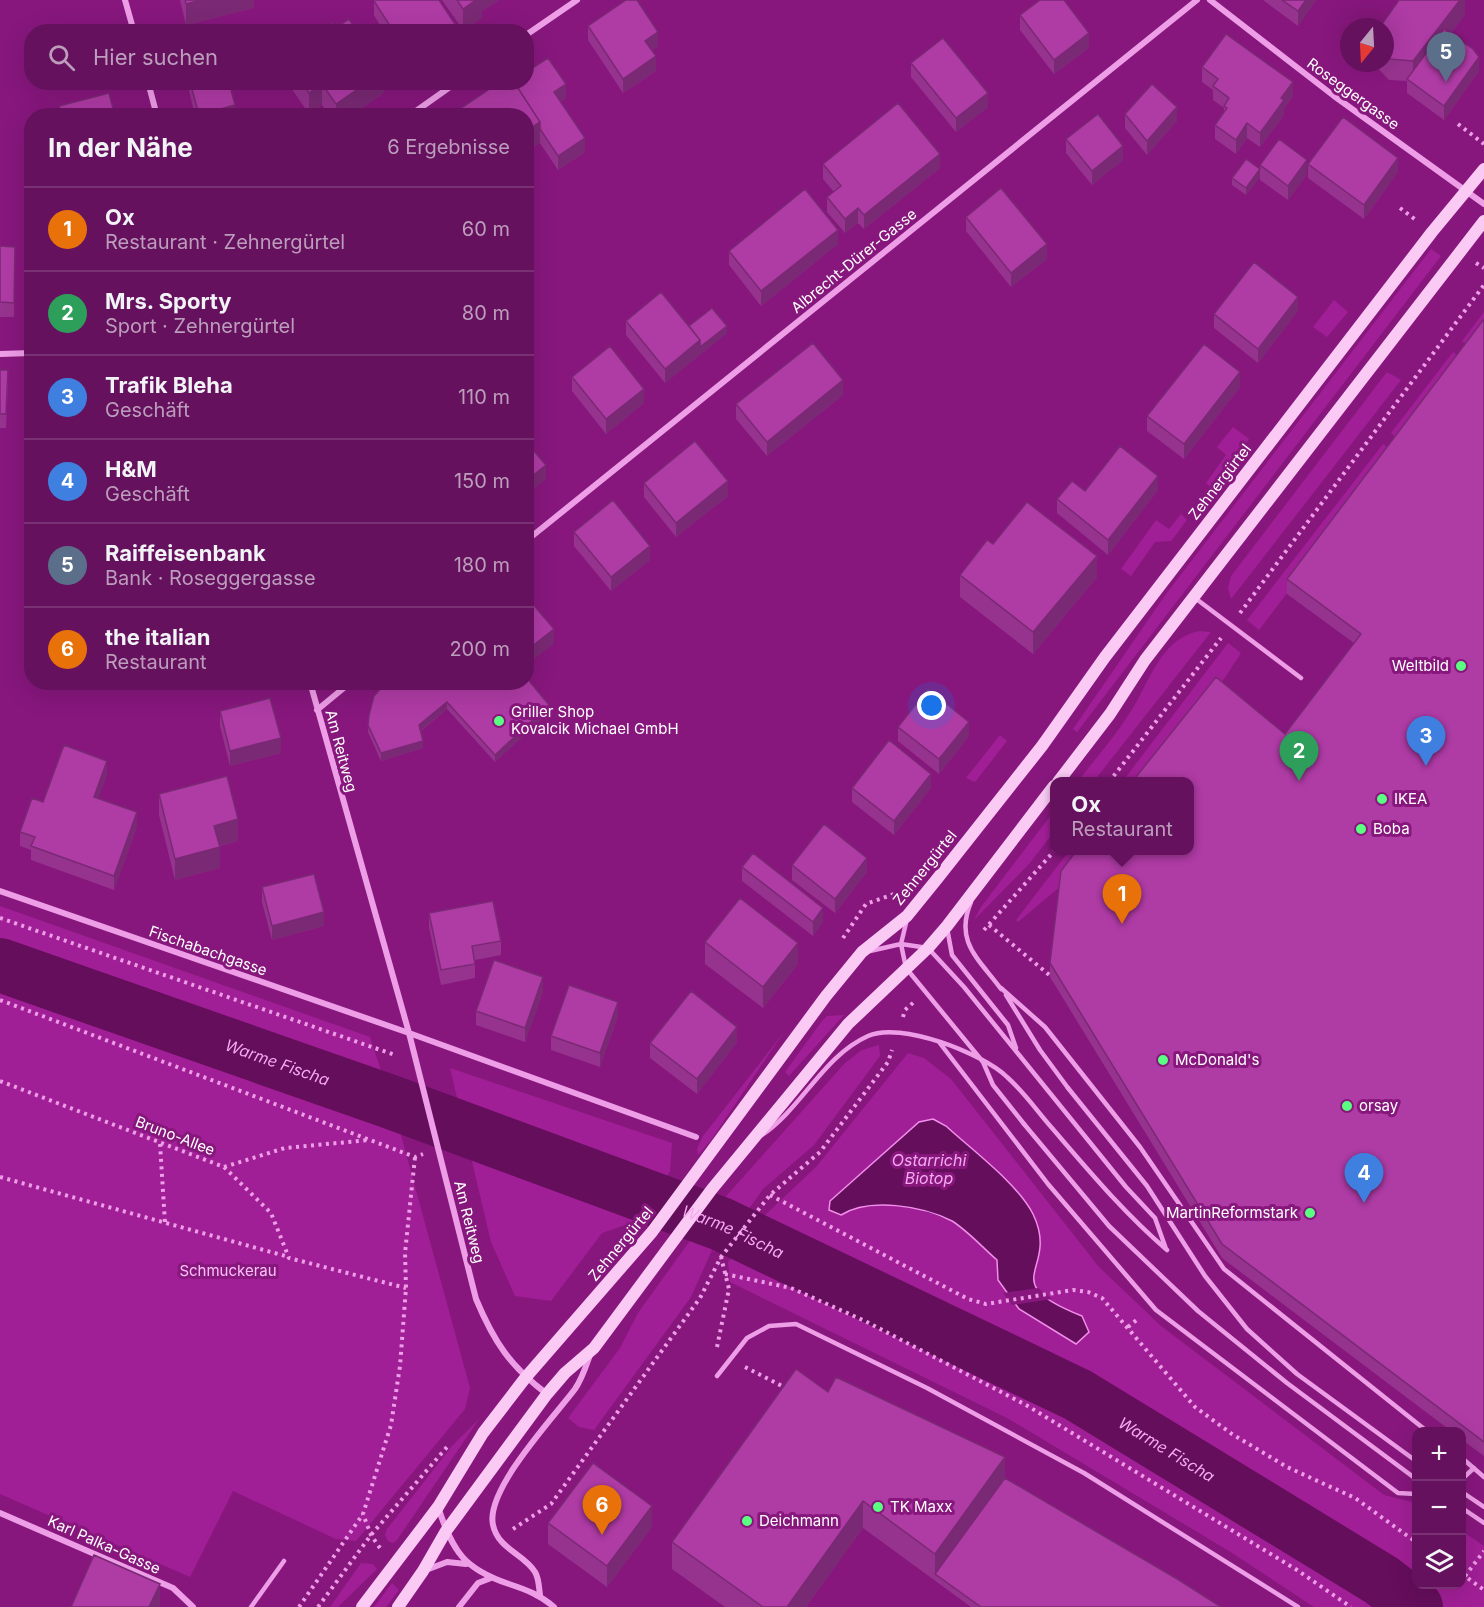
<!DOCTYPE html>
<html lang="de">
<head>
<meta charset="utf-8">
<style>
  body { margin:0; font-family:Inter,sans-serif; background:#6b1a64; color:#f1f3f6 }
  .controls { position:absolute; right:18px; bottom:18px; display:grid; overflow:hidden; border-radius:12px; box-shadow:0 6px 24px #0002 }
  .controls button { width:54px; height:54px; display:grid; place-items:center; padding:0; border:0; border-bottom:2px solid #793173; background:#65115e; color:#f1f3f6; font:30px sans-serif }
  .compass { position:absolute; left:1340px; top:18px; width:54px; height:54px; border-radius:50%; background:#65115e; box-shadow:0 6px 24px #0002; rotate:198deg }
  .you { position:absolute; left:932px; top:706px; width:21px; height:21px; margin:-15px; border:4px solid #fff; border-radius:50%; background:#1a73e8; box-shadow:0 0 0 9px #1a73e833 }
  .badge { display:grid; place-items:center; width:39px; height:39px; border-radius:50%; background:#e69b98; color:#fff; font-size:20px; font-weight:700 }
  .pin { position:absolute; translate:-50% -50px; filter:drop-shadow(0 2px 3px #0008) }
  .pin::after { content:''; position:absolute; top:32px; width:21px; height:18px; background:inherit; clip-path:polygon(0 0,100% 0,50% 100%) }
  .popup { position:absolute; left:1050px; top:777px; width:144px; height:78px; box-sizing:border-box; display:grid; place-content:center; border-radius:12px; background:#65115e; filter:drop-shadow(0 2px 4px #0005); font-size:20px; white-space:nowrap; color:#bc9dbc }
  .popup b { font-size:22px; color:#f1f3f6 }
  .popup::after { content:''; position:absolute; left:50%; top:100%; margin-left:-12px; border:12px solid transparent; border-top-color:#65115e }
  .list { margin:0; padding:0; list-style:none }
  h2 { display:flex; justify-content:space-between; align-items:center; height:78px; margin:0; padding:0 24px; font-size:26px }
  h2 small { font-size:20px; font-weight:400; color:#bc9dbc }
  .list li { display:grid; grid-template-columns:39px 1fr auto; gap:18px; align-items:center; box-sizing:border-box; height:84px; padding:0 24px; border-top:2px solid #793173 }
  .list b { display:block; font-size:22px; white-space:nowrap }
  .list p { margin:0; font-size:20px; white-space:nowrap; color:#bc9dbc }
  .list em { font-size:20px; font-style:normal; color:#bc9dbc }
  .icon { flex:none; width:33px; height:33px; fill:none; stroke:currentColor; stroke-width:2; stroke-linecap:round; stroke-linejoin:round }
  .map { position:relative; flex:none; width:1484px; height:1607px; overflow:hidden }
  .search { position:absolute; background:#65115e; box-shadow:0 6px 24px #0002; left:24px; top:24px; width:510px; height:66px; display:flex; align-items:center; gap:15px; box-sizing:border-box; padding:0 21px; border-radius:24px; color:#bc9dbc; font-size:22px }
  .panel { position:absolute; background:#65115e; box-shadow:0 6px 24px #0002; left:24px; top:108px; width:510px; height:582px; border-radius:24px }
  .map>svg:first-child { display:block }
  .green { fill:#a11f96; fill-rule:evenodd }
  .water { fill:#650e5c; stroke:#f18fea; stroke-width:1.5 }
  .pier { fill:#87177d }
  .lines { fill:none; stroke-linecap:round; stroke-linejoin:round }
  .river { stroke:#650e5c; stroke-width:54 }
  .path { stroke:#ee9de7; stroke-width:4; stroke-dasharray:3 4.5; stroke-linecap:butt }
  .service { stroke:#ee9de7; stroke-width:4.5 }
  .minor { stroke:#ee9de7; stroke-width:6 }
  .secondary { stroke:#facaf5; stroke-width:12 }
  .service-bridge { stroke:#ee9de7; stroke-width:4.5 }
  .wall { fill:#96338e }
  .shaded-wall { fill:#7a2974 }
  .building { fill:#af3ba5; stroke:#7a2974; stroke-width:1.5 }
  .poi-dot { fill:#5aff82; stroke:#87177d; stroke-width:2 }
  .labels { text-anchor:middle; stroke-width:6; stroke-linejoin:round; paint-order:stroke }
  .street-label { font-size:15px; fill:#fff; stroke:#87177d }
  .poi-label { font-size:15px; fill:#fff; stroke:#87177d; text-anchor:start }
  .park-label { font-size:15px; fill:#fac3f6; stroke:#87177d }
  .water-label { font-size:16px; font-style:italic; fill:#f5a9f0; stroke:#87177d }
</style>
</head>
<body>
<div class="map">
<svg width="1484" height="1607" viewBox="0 0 1484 1607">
  <rect width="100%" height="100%" fill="#87177d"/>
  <path class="green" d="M1431,249L1441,256L1077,732L1073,729L1166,594Z
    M1334,300L1348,312L1327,337L1313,327Z
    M1484,312V333L1472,349L1462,341Z
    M1453,352L1464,361L1402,442L1391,433Z
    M1387,372L1401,380L1231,599L1228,588L1231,576Z
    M1233,427L1249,439L1212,488L1206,483L1226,455L1217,447Z
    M1383,444L1394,452L1259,630L1247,620Z
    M1181,514L1187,520L1171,541L1155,542L1131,576L1121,569L1156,520L1169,529Z
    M1199,631L1211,632L1094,781H1078C1095,759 1114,738 1129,714C1149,685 1159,639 1199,631Z
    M1228,643L1241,653L1216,691L1144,781L1122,782Z
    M1000,735L1007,741L975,782L966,778Z
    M1054,811V832L1029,864L974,920L981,907Z
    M1069,851H1089L1061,886L1018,922L1016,920Z
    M0,906L370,1037L396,1117L470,1388L465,1409L356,1541L336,1539L233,1491L190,1577L0,1494Z
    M844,1015L789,1076L785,1072L822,1021L827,1016Z
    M784,1032L711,1140L698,1155L697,1149L703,1136Z
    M879,1045L880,1056L814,1145L763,1189L738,1224L712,1212L845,1063L862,1050Z
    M908,1053L924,1058L951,1079L1099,1267L1161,1326L1384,1495L1416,1503V1584H1462V1531L1484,1546V1607H1314L1229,1551L1009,1419L730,1282L728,1262L763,1217L816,1167ZM946,1126C972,1150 1017,1183 1032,1214C1061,1272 992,1280 1082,1316L1019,1310L998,1280L997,1261C983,1248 967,1229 950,1221C917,1205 884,1202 849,1209Z
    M450,1068L672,1143L670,1172L631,1223L602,1233L551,1301L515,1296L491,1242Z
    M702,1224L728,1236L715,1252L712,1250L691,1297L594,1430L579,1427L568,1418L620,1348L638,1313Z
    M479,1419L397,1540L393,1543L388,1541L385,1535L387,1529L452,1446Z
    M361,1563L373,1564L377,1569L338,1607H330Z
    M392,1583L399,1590L386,1607H374Z"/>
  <path class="water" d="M933,1119L946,1126C972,1150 1017,1183 1033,1214C1061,1272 992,1280 1082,1316L1089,1332L1076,1344L1019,1309L998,1280L997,1260C983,1248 968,1231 952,1221C923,1206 869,1197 841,1215L829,1210L830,1201L919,1122Z"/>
  <path class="pier" d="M1038,1288L1052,1299L1012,1305L1003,1293Z"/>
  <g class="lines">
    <path class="river" id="s1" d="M0,965L388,1101L721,1224L1078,1395L1381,1580L1416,1607"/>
    <path class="path" d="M1458,124L1484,144
      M1400,208L1416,220
      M1476,263L1484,268
      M1240,613L1484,285
      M1109,782L1221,638
      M0,918L395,1055
      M989,925L1053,978
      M984,930L1055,850
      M843,938L866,904L897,893
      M0,1000L415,1157L423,1154
      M903,1017L905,1010L914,1002
      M0,1081L224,1167L271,1213L289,1258L406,1288
      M160,1144L165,1223
      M224,1167L285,1148L369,1140
      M0,1177L289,1257
      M770,1195L968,1299L986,1304L1073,1290L1088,1292L1102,1298L1195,1407L1232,1434L1287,1467L1355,1498L1416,1542
      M725,1274L791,1288L865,1321L1026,1405L1297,1570L1351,1607
      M1128,1327L1139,1318
      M717,1347L729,1289L721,1257
      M745,1367L784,1387
      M513,1529L551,1504L700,1298L721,1257L770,1195L820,1152L888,1062L892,1050
      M380,1548L371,1535L363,1514L391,1425L400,1366L406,1288L405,1253L415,1157
      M1462,1574L1484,1590
      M1465,1576L1484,1551
      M299,1607L363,1514
      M318,1607L371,1535L447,1447"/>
    <path class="service" d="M1195,598L1301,678
      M971,902C954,942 979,959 1001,989
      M907,919L901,944L906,968L983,1062L993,1085L1024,1124
      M947,928L952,955L1008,1025L1016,1048
      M870,951L901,944L928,948L964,987L1126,1187L1155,1218L1166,1249
      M1001,988L1045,1027L1140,1147L1224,1269L1428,1432
      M1006,995L1040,1050L1068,1088
      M939,1042L1048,1184L1156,1310L1398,1493L1416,1494
      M762,1135C802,1108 823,1056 868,1036C900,1021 982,1053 1007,1077C1024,1092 1037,1111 1052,1128C1089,1171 1124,1213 1167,1250
      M717,1376L747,1338L769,1326L796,1324L927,1388L1084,1473L1298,1607
      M1462,1458L1484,1477
      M1462,1479L1474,1468
      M1462,1492L1484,1507
      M1462,1508L1484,1523
      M251,1607L284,1561"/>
    <path class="minor" d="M125,0L134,32
      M1210,0L1334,96L1484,204
      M526,35L577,0
      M148,82L157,116
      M409,116L457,82
      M0,354L32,353
      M526,541L1197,0
      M310,682L409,1033L476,1299C494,1342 510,1366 547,1394
      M317,710L351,682
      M0,891L409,1033L696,1137
      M438,1507C453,1552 464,1569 509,1584C527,1590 540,1595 554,1607
      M0,1513L173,1588L193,1607
      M426,1570L447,1562L466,1564
      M540,1595C539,1589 539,1578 535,1572C524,1554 498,1549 493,1525C485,1490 554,1417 575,1389C582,1379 586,1366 590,1355
      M459,1607L478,1583L491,1578"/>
    <path class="secondary" d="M1058,782L1110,714L1145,660L1484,221
      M362,1607L438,1507L483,1433L526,1377L652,1232L826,996L862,952L907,916L937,879L1042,746L1105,657L1432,232L1484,169
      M398,1607L423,1571L446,1531L547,1394L565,1373L594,1348L712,1189L848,1024L928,948L947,926L1054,786"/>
    <path class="service-bridge" d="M1068,1088L1147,1186L1205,1276L1247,1329L1297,1374L1416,1461
      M1024,1124L1109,1226L1198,1311L1287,1383L1416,1479"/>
  </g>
  <path class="wall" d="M180,0H254V8L186,25Z
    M442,0H499L482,11V18L463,30Z
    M1263,0H1316L1298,26Z
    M1465,0V15L1450,34L1479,71L1444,120L1407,93V81L1389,80L1373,63H1385V27Z
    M374,1L457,32H384L374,15Z
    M1020,15L1089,48L1054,74L1020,30Z
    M588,26L658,46L652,50L656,71L623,93L588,40Z
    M911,63L988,107L956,132L911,77Z
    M1202,67L1293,97L1284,108V115L1260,147L1247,138L1236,154L1215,139V125L1224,113V108L1213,100V90L1202,82Z
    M187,82H229L235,116H195Z
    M287,82H384V93L350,116H329L322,105L309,114Z
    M566,98L560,102L585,152L558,170L540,143L526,152V116H454V113Z
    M1125,114L1177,121L1147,155L1125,128Z
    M1066,139L1123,160L1092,185L1066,153Z
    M823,164L940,168L864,229L858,223L845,233L827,212V197L834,192L823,179Z
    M1308,164L1398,172L1364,219L1308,178Z
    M1260,165L1307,174L1288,200L1260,180V177L1246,195L1232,185V178L1260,168Z
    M966,217L1047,259L1011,287L966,231Z
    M838,244L761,306L729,265V251Z
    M0,246L15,247L14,317H0Z
    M1298,311L1258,363L1214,328V314Z
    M1484,319V1456L1461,1439V1431H1451L1222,1258L1050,977V963L1285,734L1354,643L1287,594V579Z
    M626,321L689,326L727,333L665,383L626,335Z
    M0,370L8,385L6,428H0Z
    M572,377L644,403L606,434L572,391Z
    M1240,387L1184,459L1147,431V416Z
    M843,395L767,456L736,419V404Z
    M644,483L728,496L676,537L644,497Z
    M1158,490L1108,555L1057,513V499L1085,491Z
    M574,532L650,560L611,591L574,546Z
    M993,544L1097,577L1033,654L960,597V575Z
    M382,687L549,712L495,762L447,709L421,731L423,748L381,761L368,732L369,715Z
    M220,711L281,753L230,766L220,726Z
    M898,727L969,736L939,774L898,741Z
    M107,775L98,798L137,827L114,890L31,860V850L20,846V832L43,802Z
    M852,788H931L894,835L852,802Z
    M159,794L238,841L220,846V868L175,880L159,815Z
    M792,865L867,872L835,913L792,880Z
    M742,867L823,922L813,936L742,881Z
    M262,887L324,926L272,940L262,902Z
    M429,913L501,941V955L475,960V978L441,985L429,927Z
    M705,942L798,964L763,1008L705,964Z
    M543,992L525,1042L476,1025V1011Z
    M618,1016L600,1067L551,1050V1036Z
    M737,1042L697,1094L650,1058V1043Z
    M828,1392L1005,1478L1221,1607H971L863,1528L806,1607H725L672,1569V1542Z
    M548,1523L652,1527L607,1587L548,1544Z"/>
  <path class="shaded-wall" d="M201,0H254V8L186,25V4Z
    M476,0H499L482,11V18L463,30V9Z
    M1306,0H1316L1298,26V11Z
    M1460,0H1465V15L1413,82V61Z
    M658,32V46L645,55V41Z
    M1089,33V48L1054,74V60Z
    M656,56V71L623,93V79Z
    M1479,57V71L1444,120V106Z
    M368,82H384V93L350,116H336V104Z
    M1293,82V97L1284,108V115L1260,147V133L1281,98Z
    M322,84V105L309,114V93Z
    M566,84V98L554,106V92Z
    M988,93V107L956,132V118Z
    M235,105V116H199V115Z
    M1177,107V121L1147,155V141Z
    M540,122V143L526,152V131Z
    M1247,123V138L1236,154V140Z
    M585,138V152L558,170V156Z
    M1123,146V160L1092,185V171Z
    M940,154V168L864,229V215Z
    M1398,158V172L1364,219V205Z
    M1307,160V174L1288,200V186Z
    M527,168V189L526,190V169Z
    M1260,169V177L1246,195V188Z
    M858,208V223L845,233V219Z
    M838,230V244L761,306V291Z
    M1047,244V259L1011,287V273Z
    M1298,297V311L1258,363V349Z
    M727,326V333L665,383V369L700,340Z
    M1240,372V387L1184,459V444Z
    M843,380V395L767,456V442Z
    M644,389V403L606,434V419Z
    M546,465V479L526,495V481Z
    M1158,476V490L1108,555V540Z
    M728,481V496L676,537V523Z
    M650,546V560L611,591V577Z
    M1097,556V577L1033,654V632Z
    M554,629V644L526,665V651Z
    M447,702V709L419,732V725Z
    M549,705V712L495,762V755Z
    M969,722V736L939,774V759Z
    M281,738V753L230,766V751Z
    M423,741V748L381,761V753Z
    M107,761V775L94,811V797Z
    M931,774V788L894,835V821Z
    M137,812V827L114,890V876Z
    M238,819V841L214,847V826Z
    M220,847V868L175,880V859Z
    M867,858V872L835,913V899Z
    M823,908V922L813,936V922Z
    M324,912V926L272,940V926Z
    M798,943V964L763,1008V987Z
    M543,977V992L525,1042V1028Z
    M618,1002V1016L600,1067V1053Z
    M737,1027V1042L697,1094V1079Z
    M1005,1457V1485L935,1574V1554Z
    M863,1501V1528L806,1607H787Z
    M652,1506V1527L607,1587V1566Z
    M160,1584V1605L159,1607H149Z"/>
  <path class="building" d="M185,0H201L186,4Z
    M375,0H439L457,27L451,32H394L374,1Z
    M457,0H476L463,9Z
    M626,0H637L658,32L645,41L656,56L623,79L588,26Z
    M1040,0H1064L1089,33L1054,60L1020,15Z
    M1282,0H1306L1298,11Z
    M1399,0H1460L1413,61L1389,59L1385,55V27H1380Z
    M349,19L357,32H318L332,23L336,28Z
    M1444,29L1473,49L1479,57L1444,106L1407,79Z
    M1226,34L1293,82L1281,98L1284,100L1260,133L1247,123L1236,140L1215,125L1227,108L1224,106L1229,98L1213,86L1218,79L1202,67Z
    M943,38L988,93L956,118L911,63Z
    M548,58L566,84L554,92L585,138L558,156L540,129V122L514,82H526V72Z
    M190,82H229L235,105L199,115Z
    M302,82H368L336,104L322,84L309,93Z
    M500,82H514L540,122L526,131V116H455L454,113Z
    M1152,84L1177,107L1147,141L1125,114Z
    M109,93L115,116H62L59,106Z
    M898,103L940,154L864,215L858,208L845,219L827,197L841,186L823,164Z
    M1098,114L1123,146L1092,171L1066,139Z
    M1343,117L1398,158L1364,205L1308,164Z
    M1279,139L1307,160L1288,186L1260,165Z
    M1246,159L1260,169L1246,188L1232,178Z
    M1001,188L1047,244L1011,273L966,217Z
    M805,189L838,230L761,291L729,251Z
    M0,246L15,247L14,303L0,302Z
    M1254,262L1298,297L1258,349L1214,314Z
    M661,292L700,340L665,369L626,321Z
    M712,308L727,326L700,347V340L689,326Z
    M1484,319V1442L1222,1244L1050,963L1061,871L1077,850H1190V782H1132L1216,677L1285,734L1361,634L1287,579Z
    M813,343L843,380L767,442L736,404Z
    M1204,344L1240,372L1184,444L1147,416Z
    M610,346L644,389L606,419L572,377Z
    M0,370H8L6,414H0Z
    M695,441L728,481L676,523L644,483Z
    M526,442L546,465L526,481Z
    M1120,446L1158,476L1108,540L1057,499L1072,481L1085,491Z
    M613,500L650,546L611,577L574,532Z
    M1027,502L1097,556L1033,632L960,575L987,540L993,544Z
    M526,596L554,629L526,651Z
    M526,677L549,705L495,755L447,702L419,725L423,741L381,753L368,725L369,715L374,696L382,687L388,682H526Z
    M928,689L969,722L939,759L898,727Z
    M270,698L281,738L230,751L220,711Z
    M889,740L931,774L894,821L852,788Z
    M64,745L107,761L94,797L137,812L114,876L31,846L35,837L20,832L32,798L43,802Z
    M227,776L238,819L214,826L220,847L175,859L159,794Z
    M824,824L867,858L835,899L792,865Z
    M753,853L823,908L813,922L742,867Z
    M314,874L324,912L272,926L262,887Z
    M740,898L798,943L763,987L705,942Z
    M493,901L501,941L472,946L475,964L441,970L429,913Z
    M494,960L543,977L525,1028L476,1011Z
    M569,985L618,1002L600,1053L551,1036Z
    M691,991L737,1027L697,1079L650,1043Z
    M796,1369L828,1392L836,1377L1005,1457L935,1554L863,1501L787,1607H763L672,1542Z
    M593,1463L652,1506L607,1566L548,1523Z
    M1005,1478L1179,1580L1221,1607H981L935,1574Z
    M94,1555L160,1584L149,1607H71Z"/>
  <g class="poi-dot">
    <circle cx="1461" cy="666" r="6"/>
    <circle cx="499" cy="721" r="6"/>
    <circle cx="1382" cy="799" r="6"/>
    <circle cx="1361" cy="829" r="6"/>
    <circle cx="1163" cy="1060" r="6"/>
    <circle cx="1347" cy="1106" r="6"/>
    <circle cx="1310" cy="1213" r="6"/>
    <circle cx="878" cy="1507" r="6"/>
    <circle cx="747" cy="1521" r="6"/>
  </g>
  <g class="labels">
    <g class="street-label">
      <text transform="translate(1353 94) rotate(36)" y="5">Roseggergasse</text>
      <text transform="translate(854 261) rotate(-39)" y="5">Albrecht-Dürer-Gasse</text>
      <text transform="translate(1220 482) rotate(-52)" y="5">Zehnergürtel</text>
      <text transform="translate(341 751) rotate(75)" y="5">Am Reitweg</text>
      <text transform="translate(925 868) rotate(-51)" y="5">Zehnergürtel</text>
      <text transform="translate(208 951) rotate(19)" y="5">Fischabachgasse</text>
      <text transform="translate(175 1136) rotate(21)" y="5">Bruno-Allee</text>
      <text transform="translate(469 1222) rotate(76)" y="5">Am Reitweg</text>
      <text transform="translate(621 1244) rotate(-50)" y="5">Zehnergürtel</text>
      <text transform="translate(104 1545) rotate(24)" y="5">Karl Palka-Gasse</text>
    </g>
    <g class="poi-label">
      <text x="1449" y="671" text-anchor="end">Weltbild</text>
      <text x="511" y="717">Griller Shop<tspan x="511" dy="17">Kovalcik Michael GmbH</tspan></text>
      <text x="1394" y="804">IKEA</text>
      <text x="1373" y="834">Boba</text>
      <text x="1175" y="1065">McDonald's</text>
      <text x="1359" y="1111">orsay</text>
      <text x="1298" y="1218" text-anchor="end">MartinReformstark</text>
      <text x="890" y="1512">TK Maxx</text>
      <text x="759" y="1526">Deichmann</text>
    </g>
    <g class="park-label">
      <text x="228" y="1276">Schmuckerau</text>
    </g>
    <g class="water-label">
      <text dy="6" stroke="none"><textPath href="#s1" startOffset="294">Warme Fischa</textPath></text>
      <text x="929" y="1166">Ostarrichi<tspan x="929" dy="18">Biotop</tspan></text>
      <text dy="6" stroke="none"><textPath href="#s1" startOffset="780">Warme Fischa</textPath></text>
      <text dy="6" stroke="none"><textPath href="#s1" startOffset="1266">Warme Fischa</textPath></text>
    </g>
  </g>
</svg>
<div class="controls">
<button>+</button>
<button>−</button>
<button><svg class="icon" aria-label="layers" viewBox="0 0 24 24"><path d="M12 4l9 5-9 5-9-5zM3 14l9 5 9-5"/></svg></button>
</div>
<svg class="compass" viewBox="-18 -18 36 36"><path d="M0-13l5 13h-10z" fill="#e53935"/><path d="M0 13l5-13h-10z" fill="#bc9dbc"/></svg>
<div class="you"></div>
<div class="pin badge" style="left:1122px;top:924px;background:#e8710a">1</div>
<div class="popup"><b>Ox</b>Restaurant</div>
<div class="pin badge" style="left:1299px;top:781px;background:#2e9e5b">2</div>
<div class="pin badge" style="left:1426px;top:766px;background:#3f7fe0">3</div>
<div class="pin badge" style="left:1364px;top:1203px;background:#3f7fe0">4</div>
<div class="pin badge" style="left:1446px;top:82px;background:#5c6f8a">5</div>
<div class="pin badge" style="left:602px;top:1535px;background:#e8710a">6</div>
<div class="search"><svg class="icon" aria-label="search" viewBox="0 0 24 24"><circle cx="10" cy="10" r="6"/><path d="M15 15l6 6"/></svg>Hier suchen</div>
<section class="panel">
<h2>In der Nähe<small>6 Ergebnisse</small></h2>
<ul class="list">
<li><span class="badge" style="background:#e8710a">1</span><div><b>Ox</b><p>Restaurant · Zehnergürtel</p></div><em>60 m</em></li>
<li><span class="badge" style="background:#2e9e5b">2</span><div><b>Mrs. Sporty</b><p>Sport · Zehnergürtel</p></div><em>80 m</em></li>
<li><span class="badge" style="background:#3f7fe0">3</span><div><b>Trafik Bleha</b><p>Geschäft</p></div><em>110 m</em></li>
<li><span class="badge" style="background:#3f7fe0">4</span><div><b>H&amp;M</b><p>Geschäft</p></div><em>150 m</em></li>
<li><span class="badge" style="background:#5c6f8a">5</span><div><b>Raiffeisenbank</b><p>Bank · Roseggergasse</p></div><em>180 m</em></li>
<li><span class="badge" style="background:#e8710a">6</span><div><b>the italian</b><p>Restaurant</p></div><em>200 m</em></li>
</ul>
</section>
</div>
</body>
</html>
